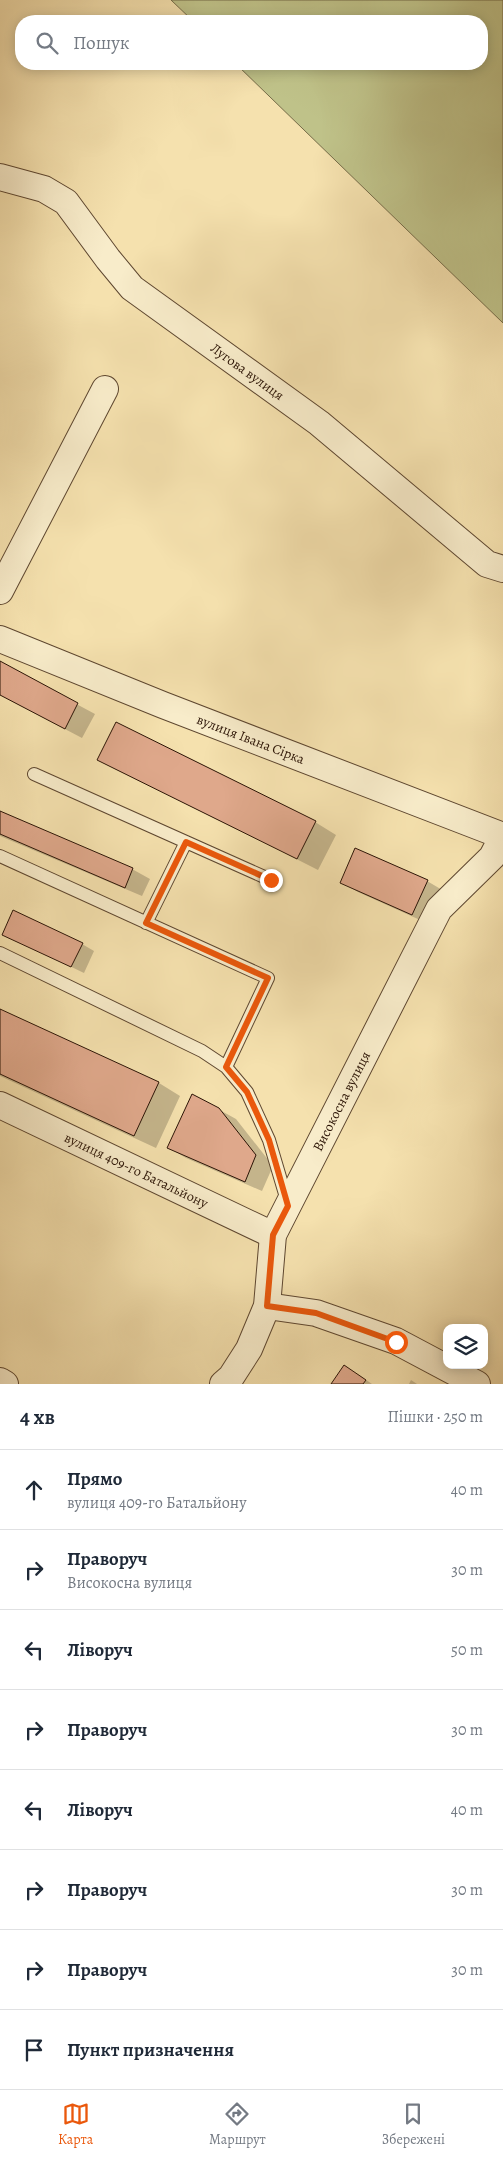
<!DOCTYPE html>
<html lang="uk">
<head>
<meta charset="utf-8">
<style>
  body { margin:0; font-family:Alegreya,serif; background:#f6f6f7; color:#1f2937 }
  .controls { position:absolute; right:15px; bottom:15px; display:grid; overflow:hidden; border-radius:10px; box-shadow:0 2px 12px #0003 }
  .controls button { width:45px; height:45px; display:grid; place-items:center; padding:0; border:0; border-bottom:1px solid #e0e1e3; background:#fff; color:#1f2937; font:25px sans-serif }
  .stop { position:absolute; width:15px; height:15px; margin:-11px; border:4px solid #ea580c; border-radius:50%; background:#fff }
  .stop.end { background:#ea580c; border-color:#fff; box-shadow:0 1px 5px #0008 }
  .list { margin:0; padding:0; list-style:none }
  h2 { display:flex; justify-content:space-between; align-items:center; height:65px; margin:0; padding:0 20px; font-size:21px }
  h2 small { font-size:16px; font-weight:400; color:#747a83 }
  .list li { display:grid; grid-template-columns:32px 1fr auto; gap:15px; align-items:center; box-sizing:border-box; height:80px; padding:0 20px; border-top:1px solid #e0e1e3 }
  .list b { display:block; font-size:19px; white-space:nowrap }
  .list p { margin:0; font-size:16px; white-space:nowrap; color:#747a83 }
  .list em { font-size:16px; font-style:normal; color:#747a83 }
  .icon { flex:none; width:28px; height:28px; fill:none; stroke:currentColor; stroke-width:2; stroke-linecap:round; stroke-linejoin:round }
  .map { position:relative; flex:none; width:503px; height:1384px; overflow:hidden }
  .search { position:absolute; background:#fff; box-shadow:0 2px 12px #0003; left:15px; right:15px; top:15px; height:55px; display:flex; align-items:center; gap:12px; box-sizing:border-box; padding:0 18px; border-radius:20px; color:#747a83; font-size:19px }
  .sheet { height:705px; background:#fff }
  nav { display:flex; justify-content:space-around; align-items:center; box-sizing:border-box; height:70px; border-top:1px solid #e0e1e3; background:#fff; font-size:14px; color:#747a83 }
  nav a { display:grid; justify-items:center; gap:2px }
  nav .on { color:#ea580c }
  .map>svg:first-child { display:block }
  .green { fill:#bfc289; stroke:#756b48 }
  .shadow { fill:#0003 }
  .building { fill:#dfa88b; stroke:#2b1406 }
  .lines { fill:none; stroke-linecap:round; stroke-linejoin:round }
  .lane-casing { stroke:#5e4730; stroke-width:14 }
  .street-casing { stroke:#5e4730; stroke-width:28 }
  .lane { stroke:#f8ecca; stroke-width:12 }
  .street { stroke:#f8ecca; stroke-width:26 }
  .route { stroke:#ea580c; stroke-width:6 }
  .labels { text-anchor:middle; stroke-width:4; stroke-linejoin:round; paint-order:stroke }
  .street-label { font-size:14px; fill:#2b1406; stroke:#f8ecca }
</style>
</head>
<body>
<div class="map">
<svg width="503" height="1384" viewBox="0 0 503 1384">
  <rect width="100%" height="100%" fill="#f5e1ae"/>
  <filter id="stains"><feTurbulence type="fractalNoise" baseFrequency=".004" numOctaves="4"/><feColorMatrix values="0 0 0 0 .2 0 0 0 0 .09 0 0 0 0 .02 0 0 0 .5 -.17"/></filter>
  <radialGradient id="worn" r=".72"><stop offset=".6" stop-color="#630" stop-opacity="0"/><stop offset="1" stop-color="#630" stop-opacity=".3"/></radialGradient>
  <path class="green" d="M171,0H503V323L236,64H482V21H193Z"/>
  <path class="shadow" d="M0,663L95,714L82,738L0,695Z
    M99,759L315,822L336,835L318,870Z
    M0,812L132,869L150,879L142,896L0,836Z
    M427,881L444,891L429,924L358,892L341,882Z
    M3,934L82,944L94,951L84,973Z
    M0,1011L159,1083L180,1096L156,1148L0,1076Z
    M218,1109L236,1119L273,1166L262,1191L186,1158L169,1148Z
    M356,1373L372,1384H333Z
    M411,1380L417,1384H409Z"/>
  <path class="building" d="M0,661L78,703L65,729L0,695Z
    M116,722L316,821L297,859L97,760Z
    M0,811L133,868L125,888L0,834Z
    M355,848L428,880L412,915L340,883Z
    M13,910L83,943L71,967L2,935Z
    M0,1009L159,1082L134,1136L0,1074Z
    M192,1094L219,1108L256,1155L245,1182L167,1148Z
    M344,1365L366,1380L363,1384H331Z"/>
  <g class="lines">
    <g class="lane-casing">
      <path id="lane" d="M34,774L271,880
        M0,856L268,978L226,1067
        M146,923L186,842
        M0,953L202,1051L226,1067L247,1092L269,1140L288,1204"/>
    </g>
    <g class="street-casing">
      <g id="street">
        <path id="s1" d="M0,177L44,189L66,202L108,259L132,288L319,423L487,564L503,569"/>
        <path d="M0,591L105,389"/>
        <path id="s2" d="M0,639L163,705L503,836"/>
        <path id="s3" d="M0,1105L273,1235"/>
        <path d="M267,1306L316,1313L396,1341L477,1384"/>
        <path d="M0,1381L5,1384"/>
        <path id="s4" d="M223,1384L231,1377L249,1349L267,1306L273,1235L439,909L492,857L503,836"/>
      </g>
    </g>
    <use href="#lane" class="lane"/>
    <use href="#street" class="street"/>
  </g>
  <g class="lines">
    <path class="route" d="M271,880L186,842L146,923L268,978L226,1067L247,1092L269,1140L288,1206L273,1235L267,1306L316,1313L396,1342"/>
  </g>
  <g class="labels">
    <g class="street-label">
      <text dy="5" stroke="none"><textPath href="#s1" startOffset="322">Лугова вулиця</textPath></text>
      <text dy="5" stroke="none"><textPath href="#s2" startOffset="270">вулиця Івана Сірка</textPath></text>
      <text dy="5" stroke="none"><textPath href="#s4" startOffset="312">Високосна вулиця</textPath></text>
      <text dy="5" stroke="none"><textPath href="#s3" startOffset="151">вулиця 409-го Батальйону</textPath></text>
    </g>
  </g>
  <rect width="100%" height="100%" filter="url(#stains)"/>
  <rect width="100%" height="100%" fill="url(#worn)"/>
</svg>
<div class="controls">
<button><svg class="icon" aria-label="layers" viewBox="0 0 24 24"><path d="M12 4l9 5-9 5-9-5zM3 14l9 5 9-5"/></svg></button>
</div>
<div class="stop" style="left:396px;top:1342px"></div>
<div class="stop end" style="left:271px;top:880px"></div>
<div class="search"><svg class="icon" aria-label="search" viewBox="0 0 24 24"><circle cx="10" cy="10" r="6"/><path d="M15 15l6 6"/></svg>Пошук</div>
</div>
<section class="sheet">
<h2>4 хв<small>Пішки · 250 m</small></h2>
<ul class="list">
<li><svg class="icon" aria-label="ahead" viewBox="0 0 24 24"><path d="M12 20V5M6 11l6-6 6 6"/></svg><div><b>Прямо</b><p>вулиця 409-го Батальйону</p></div><em>40 m</em></li>
<li><svg class="icon" aria-label="right" viewBox="0 0 24 24"><path d="M7 20v-9h11M14 6l5 5-5 5"/></svg><div><b>Праворуч</b><p>Високосна вулиця</p></div><em>30 m</em></li>
<li><svg class="icon" aria-label="left" viewBox="0 0 24 24"><path d="M17 20v-9H6M10 6l-5 5 5 5"/></svg><div><b>Ліворуч</b></div><em>50 m</em></li>
<li><svg class="icon" aria-label="right" viewBox="0 0 24 24"><path d="M7 20v-9h11M14 6l5 5-5 5"/></svg><div><b>Праворуч</b></div><em>30 m</em></li>
<li><svg class="icon" aria-label="left" viewBox="0 0 24 24"><path d="M17 20v-9H6M10 6l-5 5 5 5"/></svg><div><b>Ліворуч</b></div><em>40 m</em></li>
<li><svg class="icon" aria-label="right" viewBox="0 0 24 24"><path d="M7 20v-9h11M14 6l5 5-5 5"/></svg><div><b>Праворуч</b></div><em>30 m</em></li>
<li><svg class="icon" aria-label="right" viewBox="0 0 24 24"><path d="M7 20v-9h11M14 6l5 5-5 5"/></svg><div><b>Праворуч</b></div><em>30 m</em></li>
<li><svg class="icon" aria-label="arrive" viewBox="0 0 24 24"><path d="M6 21V4h12l-3 4 3 4H6"/></svg><div><b>Пункт призначення</b></div></li>
</ul>
</section>
<nav>
<a class="on"><svg class="icon" aria-label="map" viewBox="0 0 24 24"><path d="M3 6l6-2 6 2 6-2v14l-6 2-6-2-6 2zM9 4v14M15 6v14"/></svg>Карта</a>
<a><svg class="icon" aria-label="directions" viewBox="0 0 24 24"><path d="M12 3l9 9-9 9-9-9zM9 14v-3h6M13 9l2 2-2 2"/></svg>Маршрут</a>
<a><svg class="icon" aria-label="saved" viewBox="0 0 24 24"><path d="M7 4h10v16l-5-4-5 4z"/></svg>Збережені</a>
</nav>
</body>
</html>
